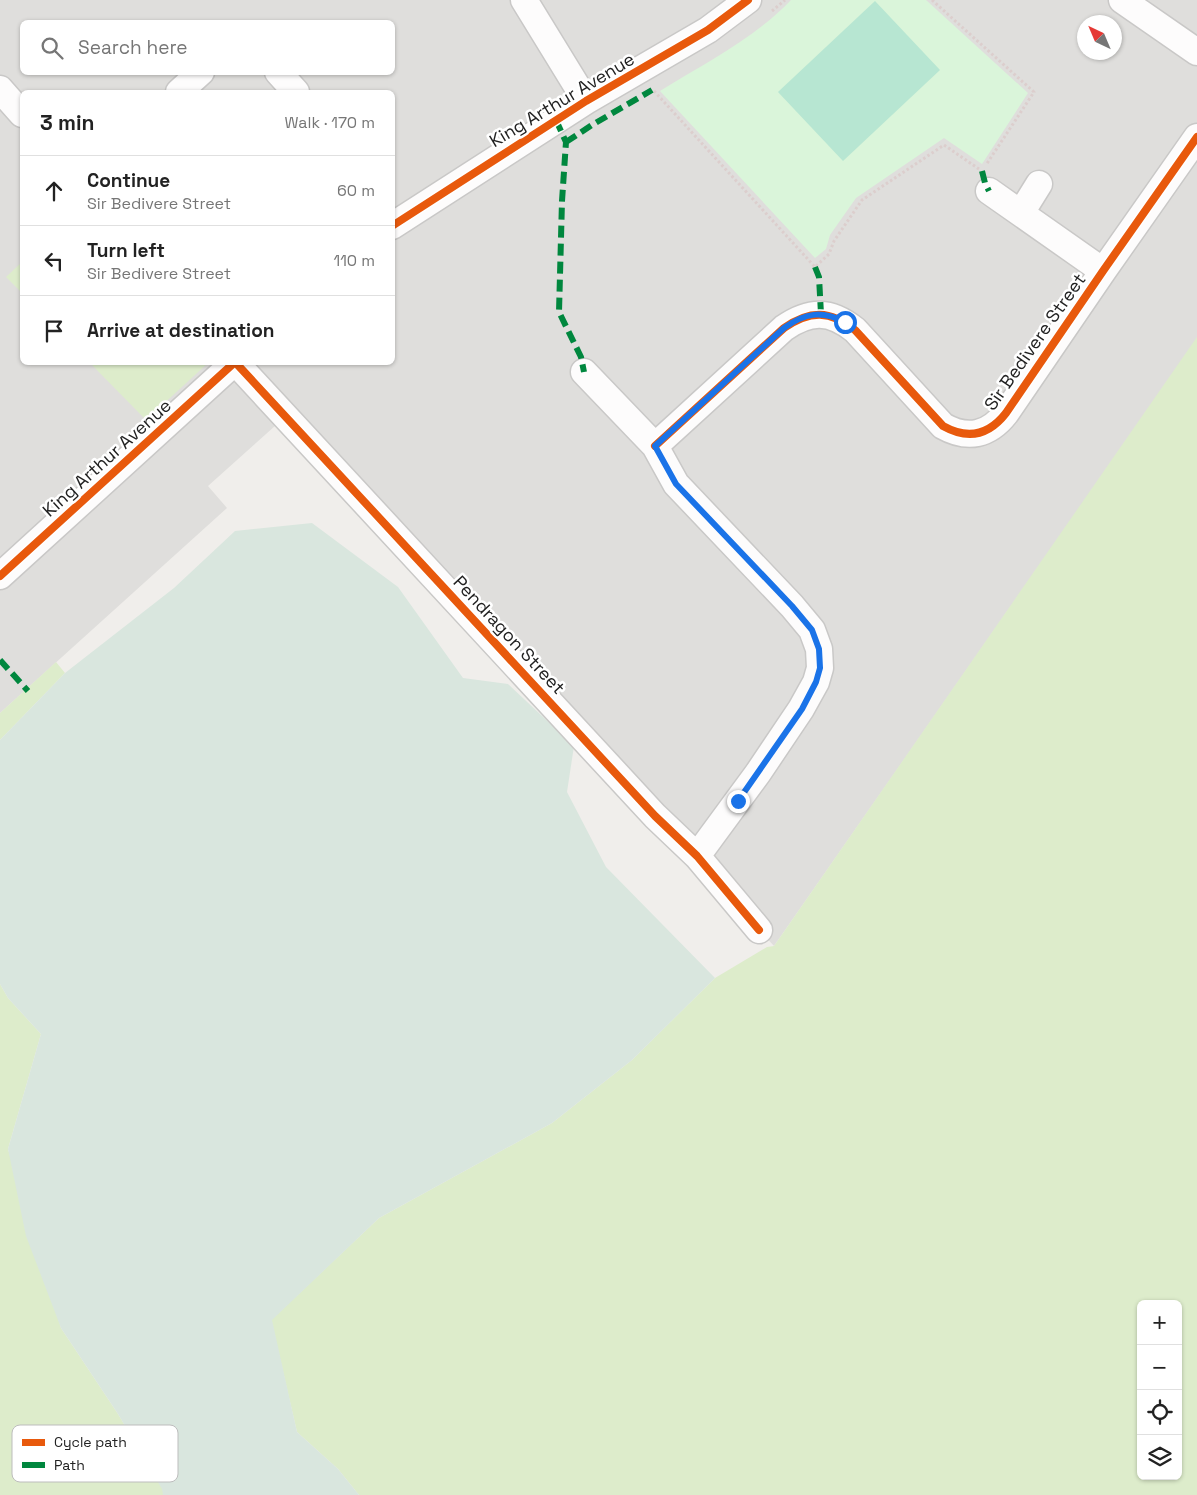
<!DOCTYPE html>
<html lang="en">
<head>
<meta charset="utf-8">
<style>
  body { margin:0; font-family:"Space Grotesk",sans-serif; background:#f2f2f2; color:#222 }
  .controls { position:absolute; right:15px; bottom:15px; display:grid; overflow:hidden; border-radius:8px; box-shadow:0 1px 4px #0004 }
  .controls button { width:45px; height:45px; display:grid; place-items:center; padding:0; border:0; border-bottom:1px solid #e0e0e0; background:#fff; color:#222; font:25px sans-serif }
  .compass { position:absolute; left:1077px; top:15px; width:45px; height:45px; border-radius:50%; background:#fff; box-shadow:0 1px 4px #0004; rotate:316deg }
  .stop { position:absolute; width:15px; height:15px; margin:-11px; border:4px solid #1a73e8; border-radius:50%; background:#fff }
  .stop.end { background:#1a73e8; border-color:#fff; box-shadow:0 1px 5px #0008 }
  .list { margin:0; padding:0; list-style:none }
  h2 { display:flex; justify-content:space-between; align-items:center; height:65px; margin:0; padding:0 20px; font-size:21px }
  h2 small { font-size:16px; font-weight:400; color:#767676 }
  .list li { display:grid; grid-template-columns:32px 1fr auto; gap:15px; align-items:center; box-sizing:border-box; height:70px; padding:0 20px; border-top:1px solid #e0e0e0 }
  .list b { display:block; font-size:19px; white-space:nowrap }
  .list p { margin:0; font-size:16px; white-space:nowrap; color:#767676 }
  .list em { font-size:16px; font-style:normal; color:#767676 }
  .icon { flex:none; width:28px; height:28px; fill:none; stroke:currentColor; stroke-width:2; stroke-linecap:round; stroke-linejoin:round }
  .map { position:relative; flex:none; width:1197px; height:1495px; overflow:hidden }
  .search { position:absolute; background:#fff; box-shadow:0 1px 4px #0004; left:20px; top:20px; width:375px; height:55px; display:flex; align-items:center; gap:12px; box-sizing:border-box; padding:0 18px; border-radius:8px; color:#767676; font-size:19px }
  .panel { position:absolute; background:#fff; box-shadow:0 1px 4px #0004; left:20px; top:90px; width:375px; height:275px; border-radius:8px }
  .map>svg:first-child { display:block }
  .residential { fill:#dfdedc; fill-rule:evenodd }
  .grass { fill:#ddeccb; fill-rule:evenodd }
  .wetland { fill:#d9e6de }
  .park { fill:#daf5da }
  .pitch { fill:#b7e6d2 }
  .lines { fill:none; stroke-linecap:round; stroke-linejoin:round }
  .street-casing { stroke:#c9c8c7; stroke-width:29 }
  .path { stroke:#dccecd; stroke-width:3; stroke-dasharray:2.5 2.5; stroke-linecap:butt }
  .street { stroke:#fdfcfc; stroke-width:26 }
  .quiet { stroke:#00873e; stroke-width:6; stroke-dasharray:12 6; stroke-linecap:butt }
  .cycleway-casing { stroke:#fff; stroke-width:11 }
  .cycleway { stroke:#e8590c; stroke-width:8 }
  .route { stroke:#1a73e8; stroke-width:6 }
  .labels { text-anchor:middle; stroke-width:5; stroke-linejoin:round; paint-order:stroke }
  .street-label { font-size:18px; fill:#222; stroke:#fff }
  .key { fill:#fff; stroke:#bdbdbd; stroke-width:1 }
  .key-label { font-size:14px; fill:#222 }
</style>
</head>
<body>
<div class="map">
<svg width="1197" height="1495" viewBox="0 0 1197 1495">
  <rect width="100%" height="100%" fill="#f0eeeb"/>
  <path class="residential" d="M0,0H1197V339L774,946L285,417L208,486L227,508L0,713ZM22,22H392V72H22ZM1084,22H1114V52H1084ZM22,92H392V362H22Z"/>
  <path class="grass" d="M22,262V293L6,277Z
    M1197,337V1495H359L338,1469L297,1432L271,1320L379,1218L552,1123L632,1060L715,978L767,947L774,946ZM1141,1304H1178V1476H1141Z
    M90,363H208L146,420Z
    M56,662L65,673L0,740V713Z
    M0,984L8,998L41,1034L8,1149L61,1328L118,1414L163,1489V1495H0Z"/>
  <path class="wetland" d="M312,523L398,587L463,678L508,684L574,746L567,792L606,867L715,978L632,1060L552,1123L379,1218L272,1320L297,1432L338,1469L359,1495H163L162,1489L118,1414L61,1328L26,1236L8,1149L41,1034L8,998L0,984V740L65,673L174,588L235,531Z"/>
  <path class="park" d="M791,0H926L1028,93L982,164L944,138L856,198L830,235L826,249L815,258L660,91C705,63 755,38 791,0Z"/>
  <path class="pitch" d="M875,1L940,70L843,161L778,92Z"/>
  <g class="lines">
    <g class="street-casing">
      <path id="street" d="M524,0L586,101
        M1122,0L1197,52
        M278,72L296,92
        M0,89L22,114
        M179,92L201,72
        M989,191L1103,271
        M1021,213L1039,184
        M392,226L586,101L708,30L748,0
        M235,362L655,816L697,856L759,930
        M584,372L655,446L676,484L792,606L812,630L819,649L820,668L816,682L801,709L758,773L697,856
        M655,446L784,328C810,310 830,310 855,330L943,426C968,440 989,435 1006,413L1103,271L1197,137
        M0,576L235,362"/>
    </g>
    <path class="path" d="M932,0L1034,92L986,165
      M772,11L785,0
      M654,91L815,267L829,254L834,241L862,200L944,145L979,169"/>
    <use href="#street" class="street"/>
    <path class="quiet" d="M556,120L566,142L562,201L559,312L581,357L584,372
      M566,142L592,125L652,90
      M982,171L985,183L989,191
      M815,267L819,277L821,314
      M0,660L28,691"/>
    <g class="cycleway-casing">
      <path id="cycleway" d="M392,226L586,101L708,30L748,0
        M235,362L655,816L697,856L759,930
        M655,446L784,328C810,310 830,310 855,330L943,426C968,440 989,435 1006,413L1103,271L1197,137
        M0,576L235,362"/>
    </g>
    <use href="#cycleway" class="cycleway"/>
  </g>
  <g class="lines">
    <path class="route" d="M738,801L802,709L816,682L820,668L819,649L812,630L792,606L676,484L655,446L784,328C805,313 821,310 845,322"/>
  </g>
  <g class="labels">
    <g class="street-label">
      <text transform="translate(562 100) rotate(-31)" y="6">King Arthur Avenue</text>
      <text transform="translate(1035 342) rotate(-55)" y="6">Sir Bedivere Street</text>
      <text transform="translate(107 458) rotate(-42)" y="6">King Arthur Avenue</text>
      <text transform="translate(509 635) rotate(47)" y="6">Pendragon Street</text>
    </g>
  </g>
  <rect x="12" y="1425" width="166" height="57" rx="8" class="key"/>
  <rect x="22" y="1439" width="23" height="7" fill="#e8590c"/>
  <rect x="22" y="1462" width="23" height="6" fill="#00873e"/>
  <g class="key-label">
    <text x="54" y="1447">Cycle path</text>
    <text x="54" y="1470">Path</text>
  </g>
</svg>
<div class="controls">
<button>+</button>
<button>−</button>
<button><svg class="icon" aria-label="locate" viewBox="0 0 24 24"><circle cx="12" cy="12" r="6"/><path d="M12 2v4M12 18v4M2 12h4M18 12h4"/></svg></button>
<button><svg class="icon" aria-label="layers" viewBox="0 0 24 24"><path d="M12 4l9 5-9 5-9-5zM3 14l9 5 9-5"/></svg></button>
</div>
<svg class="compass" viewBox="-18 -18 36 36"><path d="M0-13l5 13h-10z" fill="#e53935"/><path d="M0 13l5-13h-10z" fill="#767676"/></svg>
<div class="stop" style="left:845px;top:322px"></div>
<div class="stop end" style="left:738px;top:801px"></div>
<div class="search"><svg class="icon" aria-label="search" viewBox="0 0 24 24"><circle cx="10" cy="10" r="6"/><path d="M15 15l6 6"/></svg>Search here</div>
<section class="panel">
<h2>3 min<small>Walk · 170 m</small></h2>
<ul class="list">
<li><svg class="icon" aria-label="ahead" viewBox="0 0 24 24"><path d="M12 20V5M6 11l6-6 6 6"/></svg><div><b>Continue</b><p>Sir Bedivere Street</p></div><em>60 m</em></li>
<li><svg class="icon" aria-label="left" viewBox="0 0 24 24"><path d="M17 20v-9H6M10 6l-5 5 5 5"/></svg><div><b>Turn left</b><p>Sir Bedivere Street</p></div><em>110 m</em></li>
<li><svg class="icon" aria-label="arrive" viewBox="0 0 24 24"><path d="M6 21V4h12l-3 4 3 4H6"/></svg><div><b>Arrive at destination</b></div></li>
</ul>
</section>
</div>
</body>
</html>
